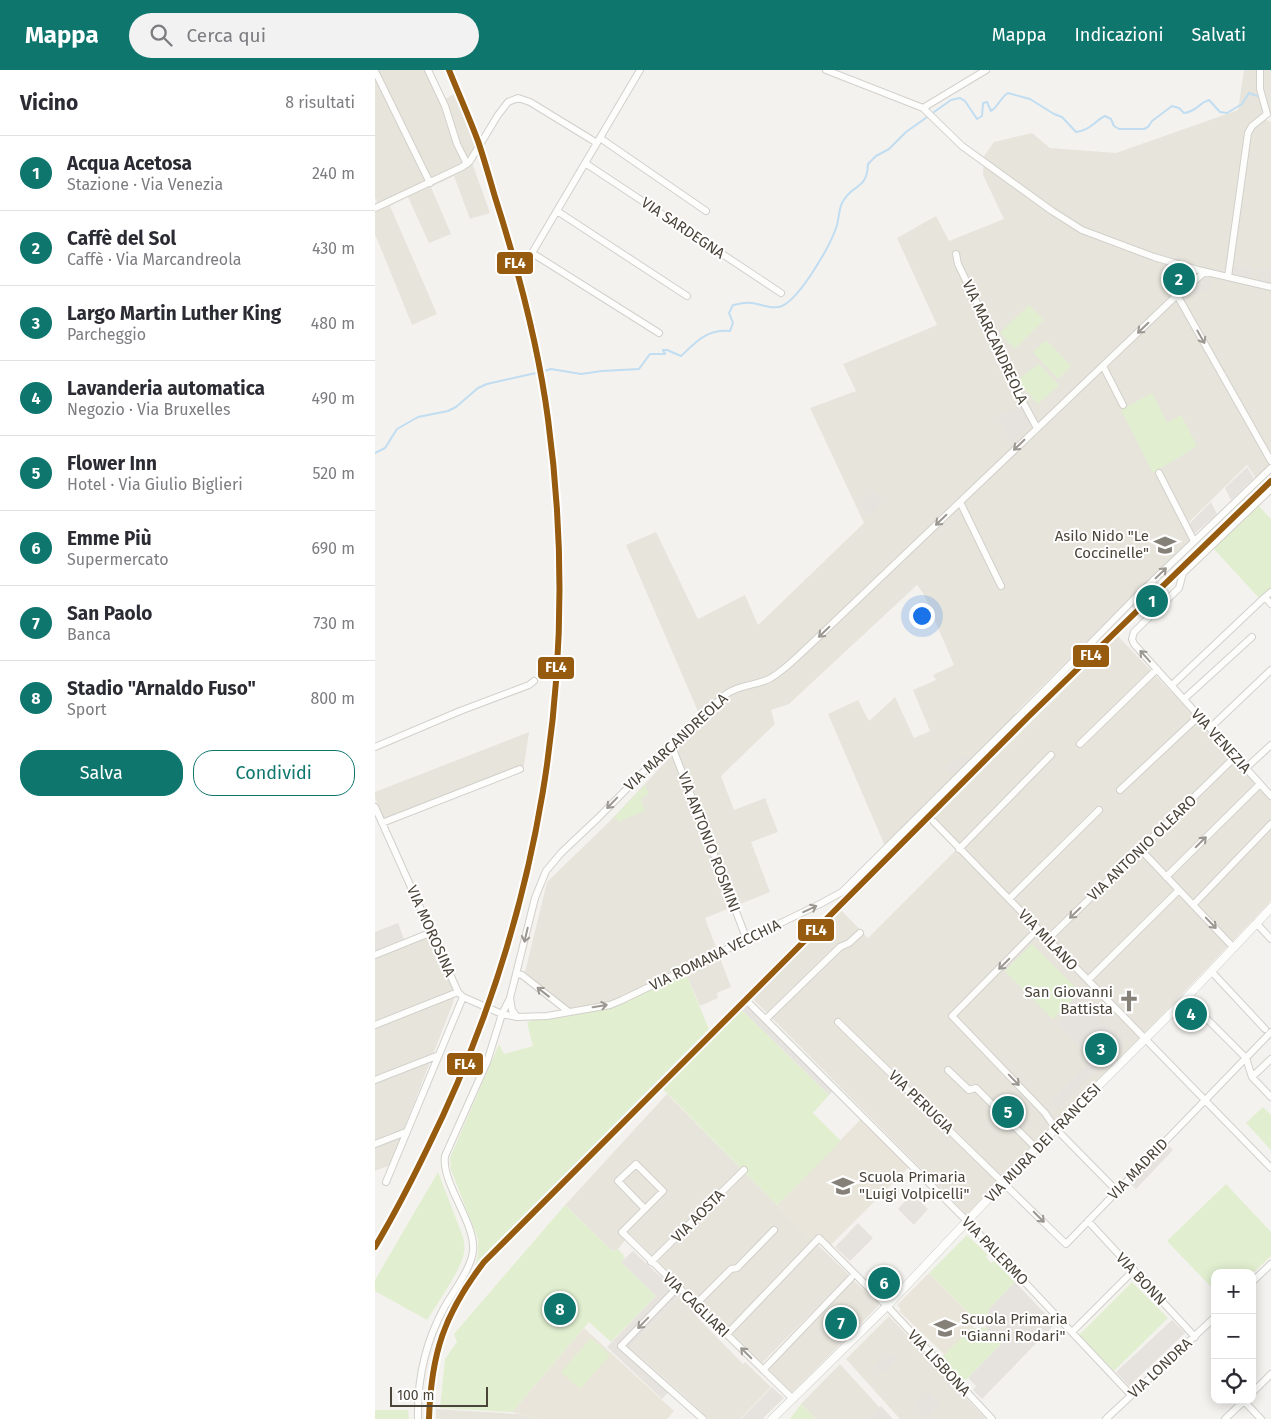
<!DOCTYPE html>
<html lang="it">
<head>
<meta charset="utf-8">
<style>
  body { margin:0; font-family:"Fira Sans",sans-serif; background:#f2f2f3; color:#2b2b33 }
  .controls { position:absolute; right:15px; bottom:15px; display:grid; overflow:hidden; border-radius:10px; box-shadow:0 2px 12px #0003 }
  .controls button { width:45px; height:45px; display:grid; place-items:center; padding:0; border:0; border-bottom:1px solid #e1e1e2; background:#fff; color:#2b2b33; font:25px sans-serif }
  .scale { position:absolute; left:15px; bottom:12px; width:98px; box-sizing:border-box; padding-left:5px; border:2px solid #4b4439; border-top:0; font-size:14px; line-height:18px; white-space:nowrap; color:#4b4439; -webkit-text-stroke:4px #fff; paint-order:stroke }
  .you { position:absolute; left:546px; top:545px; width:18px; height:18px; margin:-12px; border:4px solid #fff; border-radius:50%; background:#1a73e8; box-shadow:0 0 0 8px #1a73e833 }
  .badge { display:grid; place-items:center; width:32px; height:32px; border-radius:50%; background:#0f766e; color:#fff; font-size:16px; font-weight:700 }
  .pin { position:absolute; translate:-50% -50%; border:2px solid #fff; box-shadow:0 1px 5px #0006 }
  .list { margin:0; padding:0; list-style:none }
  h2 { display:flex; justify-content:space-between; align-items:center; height:65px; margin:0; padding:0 20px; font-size:21px }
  h2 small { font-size:16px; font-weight:400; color:#7c7c81 }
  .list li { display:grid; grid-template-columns:32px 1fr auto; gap:15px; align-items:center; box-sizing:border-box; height:75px; padding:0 20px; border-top:1px solid #e1e1e2 }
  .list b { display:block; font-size:19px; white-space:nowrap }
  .list p { margin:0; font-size:16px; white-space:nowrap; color:#7c7c81 }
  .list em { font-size:16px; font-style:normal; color:#7c7c81 }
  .actions { display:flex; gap:10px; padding:15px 20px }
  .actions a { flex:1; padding:11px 0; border:1px solid #0f766e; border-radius:20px; text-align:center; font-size:18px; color:#0f766e }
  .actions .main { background:#0f766e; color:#fff }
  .icon { flex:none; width:28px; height:28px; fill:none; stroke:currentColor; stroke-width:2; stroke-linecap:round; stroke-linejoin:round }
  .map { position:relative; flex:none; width:896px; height:1349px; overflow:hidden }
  header { display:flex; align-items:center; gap:30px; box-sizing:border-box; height:70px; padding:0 25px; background:#0f766e; color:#fff }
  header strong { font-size:24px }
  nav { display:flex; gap:28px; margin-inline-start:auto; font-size:18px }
  .search { width:350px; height:45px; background:#f2f2f3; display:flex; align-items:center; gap:12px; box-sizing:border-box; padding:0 18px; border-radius:28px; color:#7c7c81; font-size:19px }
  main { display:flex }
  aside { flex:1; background:#fff }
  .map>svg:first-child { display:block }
  .residential { fill:#e7e4dc }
  .education { fill:#eae5da }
  .green { fill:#e1eecf }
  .parking { fill:#e6e3df }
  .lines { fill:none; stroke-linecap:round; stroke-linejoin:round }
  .stream { stroke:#c0ddf1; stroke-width:2 }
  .minor-casing { stroke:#d2d0cb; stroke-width:8 }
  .tertiary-casing { stroke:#d2d0cb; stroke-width:9 }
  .minor { stroke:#fdfdfc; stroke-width:6 }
  .tertiary { stroke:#fdfdfc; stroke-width:8 }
  .rail-1-casing { stroke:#fff; stroke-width:10 }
  .rail-1 { stroke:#965b0e; stroke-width:6 }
  .oneway { stroke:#9b9791 }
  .labels { text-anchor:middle; stroke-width:4; stroke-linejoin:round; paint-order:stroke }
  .street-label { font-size:15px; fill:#4b4439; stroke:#fff }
  .poi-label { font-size:15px; fill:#4b4439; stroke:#fff; text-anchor:end }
  .line-badge { stroke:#fff; stroke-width:2 }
  .badge-label { font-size:14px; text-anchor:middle; font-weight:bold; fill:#fff }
</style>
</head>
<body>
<header>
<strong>Mappa</strong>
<div class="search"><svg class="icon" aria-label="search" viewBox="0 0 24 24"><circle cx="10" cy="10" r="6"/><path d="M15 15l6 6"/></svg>Cerca qui</div>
<nav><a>Mappa</a><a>Indicazioni</a><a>Salvati</a></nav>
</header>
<main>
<aside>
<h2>Vicino<small>8 risultati</small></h2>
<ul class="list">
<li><span class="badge">1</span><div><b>Acqua Acetosa</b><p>Stazione · Via Venezia</p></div><em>240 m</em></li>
<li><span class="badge">2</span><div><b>Caffè del Sol</b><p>Caffè · Via Marcandreola</p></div><em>430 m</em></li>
<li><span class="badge">3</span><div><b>Largo Martin Luther King</b><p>Parcheggio</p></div><em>480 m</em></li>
<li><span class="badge">4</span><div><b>Lavanderia automatica</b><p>Negozio · Via Bruxelles</p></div><em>490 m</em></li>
<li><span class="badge">5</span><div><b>Flower Inn</b><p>Hotel · Via Giulio Biglieri</p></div><em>520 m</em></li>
<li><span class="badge">6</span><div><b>Emme Più</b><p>Supermercato</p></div><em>690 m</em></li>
<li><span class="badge">7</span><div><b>San Paolo</b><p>Banca</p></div><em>730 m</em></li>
<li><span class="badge">8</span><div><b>Stadio &quot;Arnaldo Fuso&quot;</b><p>Sport</p></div><em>800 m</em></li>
</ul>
<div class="actions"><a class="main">Salva</a><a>Condividi</a></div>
</aside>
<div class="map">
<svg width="896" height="1349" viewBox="0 0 896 1349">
  <rect width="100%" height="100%" fill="#f4f2ee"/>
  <path class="residential" d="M0,0H56L70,29L79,24L101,74L95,87L115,143L95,149L79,106L56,117L76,164L54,173L33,127L15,136L62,244L37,255L0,164V135L3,134L0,128Z
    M869,0H896V43L887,48L896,52V403L884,413L872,395L809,457L815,470L641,642L638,649L510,776L453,644L483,630L494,651L520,627L539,668L555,661L538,620L561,610L558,605L579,595L548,523L542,515L414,634L396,640L400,654L346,706L359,740L390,728L403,762L376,772L395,822L330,848L356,917L342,923L343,928L325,936L309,900L242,932L194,942L150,902L172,812L235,751L299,683L296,674L325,646L251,475L281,462L323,549L370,525L383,555L489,453L435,338L481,321L468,294L562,255L522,168L561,146L574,171L629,149L608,105L609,86L619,72L657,63L675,78L741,83L863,40Z
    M743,566L843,671L896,731V831L771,962L592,1145L378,929L466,840L493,868L581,780L554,753Z
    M154,662L149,696L9,750L0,728V722Z
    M54,860L80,922L78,933L15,1095L0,1101V882Z
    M292,1024L402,1135L474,1205L387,1293L255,1164L243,1179L237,1181L190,1135Z
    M478,1210L505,1234L417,1323L393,1299Z
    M305,1225L323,1243L321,1246L368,1294L370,1292L396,1317L365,1349H334L255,1277Z
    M514,1246L611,1349H525L471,1289Z
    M465,1294L515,1349H441L426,1334Z
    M61,1339L143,1344L163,1349H61Z"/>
  <path class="education" d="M487,1048V1052L500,1064H502L535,1096L456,1175L444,1163L437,1169L402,1135Z
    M554,1203L602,1251L597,1257L601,1259L611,1257L589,1312L565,1289L569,1284L524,1241L526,1239L522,1235Z
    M209,1258L299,1341L292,1349H163L137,1342Z"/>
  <path class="green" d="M654,235L669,250L640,279L625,263Z
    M671,270L696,296L683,309L658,282Z
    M664,294L684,315L663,334L642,311L656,299L657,300Z
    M777,323L792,353L806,345L822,376L778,403L746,340Z
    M883,435L896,449V518L885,529L838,478Z
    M270,715L274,724L267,727L266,730L270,741L249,749L245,752L239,747Z
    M657,874L705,922L678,949L630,901Z
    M309,900L334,959L113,1181L100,1197L103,1184V1169L76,1100L75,1088L124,974L129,984L158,976L152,953L163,946L242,932Z
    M367,940L454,1025L438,1043L466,1071L402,1135L287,1018Z
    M888,1037L896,1045V1080L871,1053Z
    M63,1102L88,1167C89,1172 90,1177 89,1183C86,1200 62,1234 52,1250L0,1221V1210Z
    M851,1114L896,1162V1186L877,1204V1203H840V1221L792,1171Z
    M190,1135L237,1181L243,1179L250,1187L246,1192L281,1226L236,1272L214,1252L137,1342L65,1338L70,1289L82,1272L79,1264Z
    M592,1165L613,1185L611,1187L616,1193L619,1191L640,1212L614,1240L615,1241L610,1251H602L554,1203Z
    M757,1212L793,1248L739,1301L704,1265Z
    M597,1257L601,1259L611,1257L613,1261L630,1267L634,1266L589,1312L565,1289Z
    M216,1268L235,1285L205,1319L186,1302Z
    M426,1334L441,1349H415Z
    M0,1340H33L34,1349H0Z"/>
  <path class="parking" d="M857,196L878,198L876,210L856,206Z
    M884,199L896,200V214L882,211Z
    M831,206L837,216L821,224L817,216Z
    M648,333L659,352L636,373L623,348Z
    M872,397L879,408L856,430L850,418Z
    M499,420L507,433L495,446L484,435Z
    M836,432L842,444L819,464L814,454Z
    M591,686L594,691L584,700L575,704L571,696Z
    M23,853L29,869L0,881V862Z
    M703,926L749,971L683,1039L675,1032L718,988L683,953L689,947L687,945L691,941L690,940Z
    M376,931L462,1017L454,1025L367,940Z
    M787,1069L798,1080L761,1119L749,1107Z
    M537,1124L553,1139L539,1155L523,1139Z
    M483,1153L498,1168L475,1191L460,1177Z
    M258,1181L305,1225L255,1277L298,1317L287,1329L232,1277L281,1226L246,1192Z
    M640,1212L680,1254L607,1329L598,1320L601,1316L593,1308L634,1266L624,1267L615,1264L611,1257L610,1250L614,1241L613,1240Z
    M797,1250L810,1263L754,1316L741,1302Z
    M517,1284L522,1289L507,1304L500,1297L508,1288L511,1290Z
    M397,1317L409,1328L389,1347V1349H366Z
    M551,1321L566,1334L552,1348L538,1335Z
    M506,1336L518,1349H496L498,1347L497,1345Z"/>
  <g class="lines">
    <path class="stream" d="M169,301L176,299L206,304L227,301L264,299L275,284H290L288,280H292L306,286C322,271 332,259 355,261L358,253L354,243L358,235C364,234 371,232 377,233C386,234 397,240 407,236C425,228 456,175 462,155C464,148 464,139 467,133C477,113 492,121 493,94L501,86L514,79L531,62L576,30L585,28L590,31L602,49L607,46L608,33L612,32L616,41C623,37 625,28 633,23L655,29L679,44L687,47L701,62C714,61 720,51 730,46L736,49L739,56L744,59H769L773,57L777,51L797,36L804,38L809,43C821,42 824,33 834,30L845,42L852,43L867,34L874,23L882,26
      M0,383L10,378L22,359L43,347L73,341L81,337L103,318L112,314L161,303"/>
    <g class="minor-casing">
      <path id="minor" d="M53,0L70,36L82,74L92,94
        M265,0L157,183L284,263
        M451,0L548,38L587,76L677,141L707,160L779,187L823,200L896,217
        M0,1L55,113
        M548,38L611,0
        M225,68L331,141
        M210,93L406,223
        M0,138L87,97L95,91L123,45L133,32L143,28L155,32L222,73
        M182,141L312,226
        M581,184L583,194L628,287L643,323L662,358
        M853,207L873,63L877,56L892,44L885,19V0
        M802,225L896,391
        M728,296L748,335
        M784,403L819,471
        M896,419L808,503L804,518L759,562L757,569L759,574L896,726
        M585,432L626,516
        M896,522L890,527L896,534
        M797,615L890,527
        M809,629L877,567
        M835,658L896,600
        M296,674L372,870
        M705,674L782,599
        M0,677L85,641L154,615L159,611
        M871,698L896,675
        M745,720L824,646
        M0,737L83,922L88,927L127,944L142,947L172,946L235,935L247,930L445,834L467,822L667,623L762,526L896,398
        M559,752L896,1098
        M7,753L145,699
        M584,779L676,685
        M766,780L858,877
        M791,807L885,714
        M634,829L724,740
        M818,835L896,754
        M881,853L896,869
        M663,859L577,946L670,1043L681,1059L738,1117
        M673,869L860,687
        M0,885L57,862
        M836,901L890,959
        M142,904L147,905L194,942
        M713,910L804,820
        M135,928L137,940L142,947
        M811,928L871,988L877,1007L896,1027
        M375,934L592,1151L756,1325
        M391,949L465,877L474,873L485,863
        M463,952L691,1174L896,962
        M0,955L83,922
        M573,1000L594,1020L601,1018L661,1078
        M877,1007L896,989
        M0,1010L64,985
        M0,1074L31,1062
        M11,1112L88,927
        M270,1139L243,1111L261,1094L288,1121L247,1162L418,1329
        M713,1151L820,1267
        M276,1192L369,1100
        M877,1212L896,1194
        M302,1218L246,1276L328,1349
        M320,1235L356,1199L362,1198L399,1160
        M697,1262L759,1200
        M352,1264L444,1168L512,1236L617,1349
        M388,1300L476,1208
        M877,1323L896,1304
        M869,1331L886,1349
        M43,1349C42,1309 50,1273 69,1238C78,1222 96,1199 98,1181C101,1153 66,1113 70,1086L112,992L127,944L135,928L160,828L171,801L186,783L223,748L293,677L350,625C363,615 379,616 394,609C409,601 423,586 436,574L802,225L830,202
        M731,1349L840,1247
        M850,1349L870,1330"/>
    </g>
    <g class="tertiary-casing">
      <path id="tertiary" d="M397,1349L512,1236L661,1078L811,928L896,838"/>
    </g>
    <use href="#minor" class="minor"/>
    <use href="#tertiary" class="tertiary"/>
    <g class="rail-1-casing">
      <path id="rail-1" d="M0,1177C19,1145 36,1112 52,1079C165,851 207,601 173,349C163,274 143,199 120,127C115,110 110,92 104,74C95,49 84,25 74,0
        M54,1349C56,1284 69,1244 109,1192L653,647L896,411"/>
    </g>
    <use href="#rail-1" class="rail-1"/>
  </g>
  <defs><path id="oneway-shaft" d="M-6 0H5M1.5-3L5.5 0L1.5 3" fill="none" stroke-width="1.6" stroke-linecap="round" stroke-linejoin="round" transform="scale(1.25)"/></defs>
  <g class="oneway">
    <use href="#oneway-shaft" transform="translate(768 258) rotate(136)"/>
    <use href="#oneway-shaft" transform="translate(826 267) rotate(60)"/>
    <use href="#oneway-shaft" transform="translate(644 375) rotate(136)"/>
    <use href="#oneway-shaft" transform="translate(566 450) rotate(136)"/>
    <use href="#oneway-shaft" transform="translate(786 503) rotate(-44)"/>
    <use href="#oneway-shaft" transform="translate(449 562) rotate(136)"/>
    <use href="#oneway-shaft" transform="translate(770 586) rotate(-132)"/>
    <use href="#oneway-shaft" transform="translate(237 733) rotate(134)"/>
    <use href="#oneway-shaft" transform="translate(826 772) rotate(-45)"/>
    <use href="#oneway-shaft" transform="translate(435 839) rotate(-25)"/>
    <use href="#oneway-shaft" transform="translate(700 843) rotate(136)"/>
    <use href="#oneway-shaft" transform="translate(836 853) rotate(46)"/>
    <use href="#oneway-shaft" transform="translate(151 865) rotate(103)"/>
    <use href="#oneway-shaft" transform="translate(629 894) rotate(135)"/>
    <use href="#oneway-shaft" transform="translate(168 922) rotate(-142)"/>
    <use href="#oneway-shaft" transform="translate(225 936) rotate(-10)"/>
    <use href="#oneway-shaft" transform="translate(639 1010) rotate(46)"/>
    <use href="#oneway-shaft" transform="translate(664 1147) rotate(45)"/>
    <use href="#oneway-shaft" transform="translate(268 1253) rotate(134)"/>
    <use href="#oneway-shaft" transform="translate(371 1283) rotate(-135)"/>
  </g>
  <defs>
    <g id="school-bare" transform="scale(1.725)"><path d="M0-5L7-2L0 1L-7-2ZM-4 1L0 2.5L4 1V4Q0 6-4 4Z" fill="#868178" stroke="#fff" stroke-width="2.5" paint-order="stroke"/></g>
    <g id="church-bare" transform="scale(1.725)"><path d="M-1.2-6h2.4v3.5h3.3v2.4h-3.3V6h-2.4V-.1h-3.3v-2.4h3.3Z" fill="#868178" stroke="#fff" stroke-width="2.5" paint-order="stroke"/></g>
  </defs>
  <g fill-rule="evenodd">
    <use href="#school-bare" x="790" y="475"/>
    <use href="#church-bare" x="754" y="931"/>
    <use href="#school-bare" x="468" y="1116"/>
    <use href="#school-bare" x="570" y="1258"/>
  </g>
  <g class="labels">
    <g class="street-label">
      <text transform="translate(308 158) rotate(34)" y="5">VIA SARDEGNA</text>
      <text transform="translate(620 272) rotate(65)" y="5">VIA MARCANDREOLA</text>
      <text transform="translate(846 671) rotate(48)" y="5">VIA VENEZIA</text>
      <text transform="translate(301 672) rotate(-43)" y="5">VIA MARCANDREOLA</text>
      <text transform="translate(334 772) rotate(69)" y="5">VIA ANTONIO ROSMINI</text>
      <text transform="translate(767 778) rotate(-44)" y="5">VIA ANTONIO OLEARO</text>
      <text transform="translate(56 861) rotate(66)" y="5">VIA MOROSINA</text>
      <text transform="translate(673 870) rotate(46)" y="5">VIA MILANO</text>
      <text transform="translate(340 885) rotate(-26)" y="5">VIA ROMANA VECCHIA</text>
      <text transform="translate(546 1032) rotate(44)" y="5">VIA PERUGIA</text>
      <text transform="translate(668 1073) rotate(-46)" y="5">VIA MURA DEI FRANCESI</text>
      <text transform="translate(763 1099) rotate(-46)" y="5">VIA MADRID</text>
      <text transform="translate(323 1146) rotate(-45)" y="5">VIA AOSTA</text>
      <text transform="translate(620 1181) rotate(46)" y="5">VIA PALERMO</text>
      <text transform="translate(766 1209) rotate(47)" y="5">VIA BONN</text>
      <text transform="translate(321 1235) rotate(44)" y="5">VIA CAGLIARI</text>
      <text transform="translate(564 1293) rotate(47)" y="5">VIA LISBONA</text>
      <text transform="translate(785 1298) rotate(-43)" y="5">VIA LONDRA</text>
    </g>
    <g class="poi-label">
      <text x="774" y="471">Asilo Nido "Le<tspan x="774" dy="17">Coccinelle"</tspan></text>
      <text x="738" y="927">San Giovanni<tspan x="738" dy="17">Battista</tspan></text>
      <text x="484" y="1112" text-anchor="start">Scuola Primaria<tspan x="484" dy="17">"Luigi Volpicelli"</tspan></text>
      <text x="586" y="1254" text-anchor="start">Scuola Primaria<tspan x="586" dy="17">"Gianni Rodari"</tspan></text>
    </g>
  </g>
  <g class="line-badge">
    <rect x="121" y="181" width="38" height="24" rx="5" fill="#965b0e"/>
    <rect x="697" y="574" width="38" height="24" rx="5" fill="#965b0e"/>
    <rect x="162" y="586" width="38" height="24" rx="5" fill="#965b0e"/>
    <rect x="422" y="848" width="38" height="24" rx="5" fill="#965b0e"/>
    <rect x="71" y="982" width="38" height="24" rx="5" fill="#965b0e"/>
  </g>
  <g class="badge-label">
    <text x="140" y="198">FL4</text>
    <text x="716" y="590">FL4</text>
    <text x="181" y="602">FL4</text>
    <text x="441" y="865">FL4</text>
    <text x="90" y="999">FL4</text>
  </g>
</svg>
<div class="controls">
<button>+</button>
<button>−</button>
<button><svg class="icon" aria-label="locate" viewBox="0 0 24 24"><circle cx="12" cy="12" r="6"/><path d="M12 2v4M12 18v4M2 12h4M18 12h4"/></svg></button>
</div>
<div class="scale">100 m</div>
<div class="you"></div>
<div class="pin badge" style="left:777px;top:531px">1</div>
<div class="pin badge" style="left:804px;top:209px">2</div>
<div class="pin badge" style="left:726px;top:979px">3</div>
<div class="pin badge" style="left:816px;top:944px">4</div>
<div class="pin badge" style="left:633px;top:1042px">5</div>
<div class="pin badge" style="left:509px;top:1213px">6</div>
<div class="pin badge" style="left:466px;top:1253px">7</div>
<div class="pin badge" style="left:185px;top:1239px">8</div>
</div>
</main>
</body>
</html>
